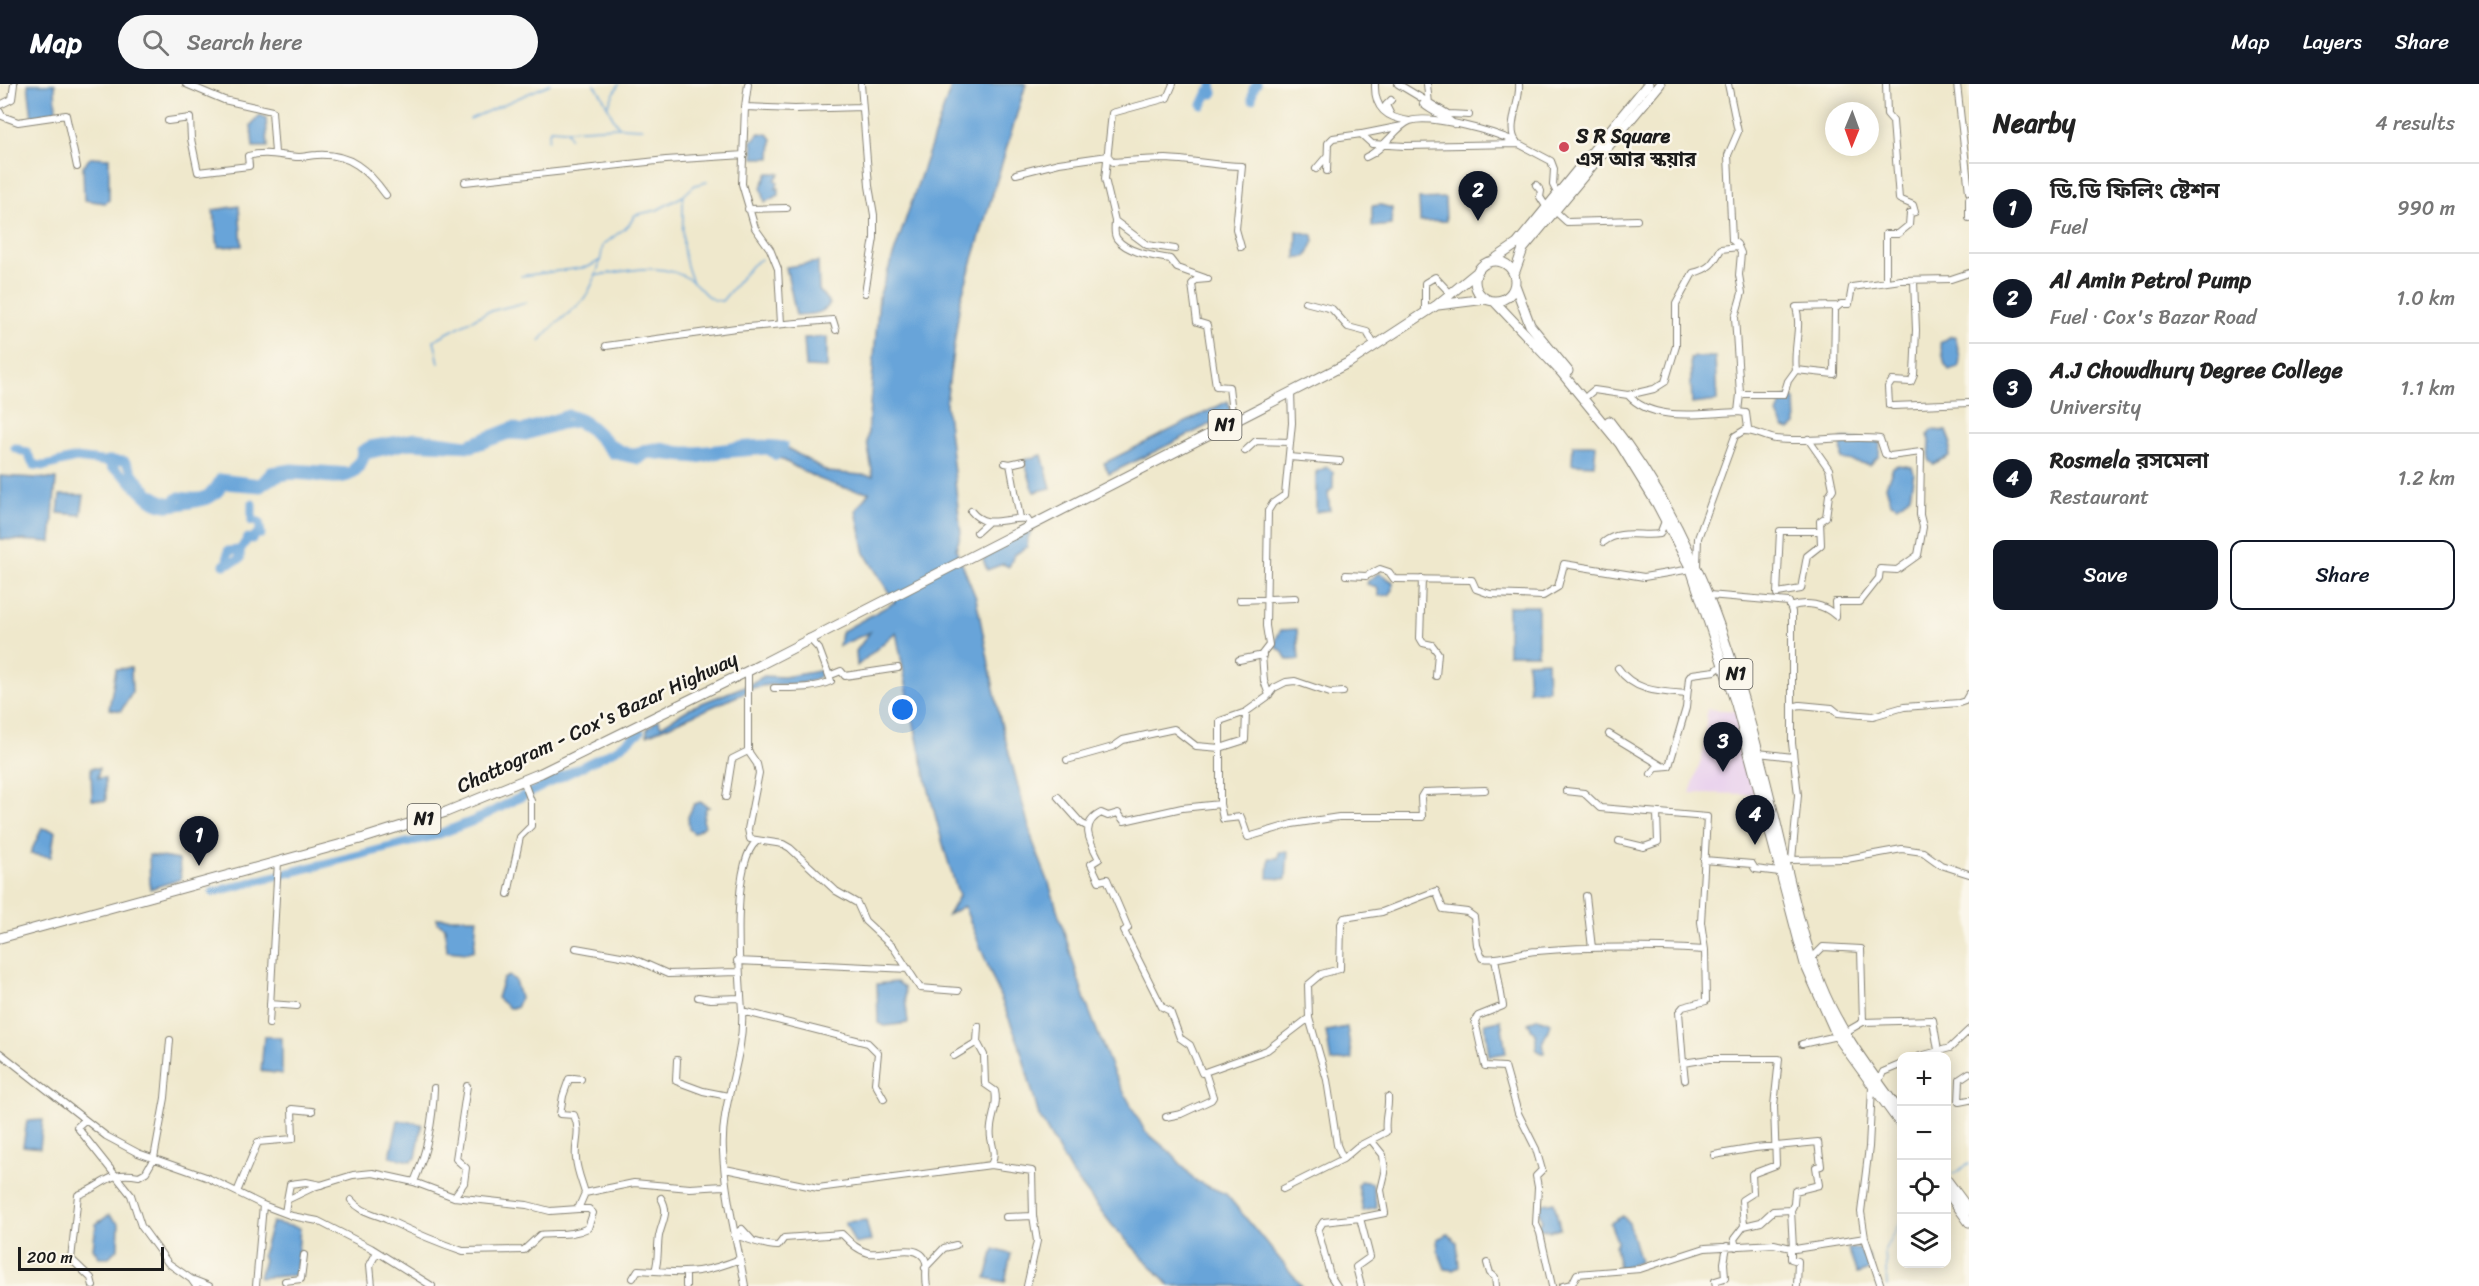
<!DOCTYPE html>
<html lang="en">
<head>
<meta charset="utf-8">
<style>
  body { margin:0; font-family:Sriracha,"Noto Sans Bengali",sans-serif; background:#f6f6f6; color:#222 }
  .controls { position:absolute; right:18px; bottom:18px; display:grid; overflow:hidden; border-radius:12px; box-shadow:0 3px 15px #0003 }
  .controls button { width:54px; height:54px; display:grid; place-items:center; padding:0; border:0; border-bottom:2px solid #e0e0e0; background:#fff; color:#222; font:30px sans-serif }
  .compass { position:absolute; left:1825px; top:18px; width:54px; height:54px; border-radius:50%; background:#fff; box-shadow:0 3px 15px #0003; rotate:181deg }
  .scale { position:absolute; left:18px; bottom:15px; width:146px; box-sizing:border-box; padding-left:6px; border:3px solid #1c1c1c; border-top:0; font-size:16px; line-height:21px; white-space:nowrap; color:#1c1c1c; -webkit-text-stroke:4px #fbf7ec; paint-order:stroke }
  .you { position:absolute; left:903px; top:626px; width:21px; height:21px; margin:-15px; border:4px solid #fff; border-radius:50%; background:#1a73e8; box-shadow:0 0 0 9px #1a73e833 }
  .badge { display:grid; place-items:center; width:39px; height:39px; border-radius:50%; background:#111827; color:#fff; font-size:20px; font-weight:700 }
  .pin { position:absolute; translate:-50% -50px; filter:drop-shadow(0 2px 3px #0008) }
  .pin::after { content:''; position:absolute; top:32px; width:21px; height:18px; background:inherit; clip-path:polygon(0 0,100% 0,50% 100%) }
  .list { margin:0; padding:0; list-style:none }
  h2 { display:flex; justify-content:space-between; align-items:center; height:78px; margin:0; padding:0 24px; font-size:26px }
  h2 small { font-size:20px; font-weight:400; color:#767676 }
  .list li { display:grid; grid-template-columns:39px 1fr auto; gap:18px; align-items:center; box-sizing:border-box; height:90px; padding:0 24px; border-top:2px solid #e0e0e0 }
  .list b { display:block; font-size:22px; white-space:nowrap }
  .list p { margin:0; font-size:20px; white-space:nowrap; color:#767676 }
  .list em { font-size:20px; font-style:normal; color:#767676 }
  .actions { display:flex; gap:12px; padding:18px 24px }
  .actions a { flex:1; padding:14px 0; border:2px solid #111827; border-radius:12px; text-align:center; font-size:21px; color:#111827 }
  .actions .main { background:#111827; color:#fff }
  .icon { flex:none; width:33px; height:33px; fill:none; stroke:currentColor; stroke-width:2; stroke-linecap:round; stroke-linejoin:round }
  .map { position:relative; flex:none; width:1969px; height:1202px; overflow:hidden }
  header { display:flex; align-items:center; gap:36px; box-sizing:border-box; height:84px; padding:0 30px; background:#111827; color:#fff }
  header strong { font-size:28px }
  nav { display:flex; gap:33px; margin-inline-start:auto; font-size:21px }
  .search { width:420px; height:54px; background:#f6f6f6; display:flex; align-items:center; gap:15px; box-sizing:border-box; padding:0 21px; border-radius:33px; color:#767676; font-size:22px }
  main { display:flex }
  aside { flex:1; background:#fff }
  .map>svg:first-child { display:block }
  .built { fill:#e9d1ed }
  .water { fill:#67a4d9; stroke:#42607a; stroke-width:1.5 }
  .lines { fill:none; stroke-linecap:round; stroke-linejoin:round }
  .stream { stroke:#67a4d9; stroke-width:1.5 }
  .river { stroke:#67a4d9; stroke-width:9 }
  .minor-casing { stroke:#868274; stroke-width:8 }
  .highway-casing { stroke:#868274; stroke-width:11 }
  .minor { stroke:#fff; stroke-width:6 }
  .highway { stroke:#fff; stroke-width:9 }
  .poi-dot { fill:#d1495b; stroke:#fbf7ec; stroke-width:2 }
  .labels { text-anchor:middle; stroke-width:5; stroke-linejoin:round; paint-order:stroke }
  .shield { fill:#fbf7ec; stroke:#5f5e5a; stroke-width:1.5 }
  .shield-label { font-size:18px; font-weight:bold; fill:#1c1c1c }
  .poi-label { font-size:20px; font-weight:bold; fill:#1c1c1c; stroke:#fbf7ec; text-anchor:start }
  .street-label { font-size:20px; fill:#1c1c1c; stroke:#fbf7ec }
</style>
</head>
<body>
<header>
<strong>Map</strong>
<div class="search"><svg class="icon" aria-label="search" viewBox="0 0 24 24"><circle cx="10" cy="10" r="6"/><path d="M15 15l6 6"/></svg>Search here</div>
<nav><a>Map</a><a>Layers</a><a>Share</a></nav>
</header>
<main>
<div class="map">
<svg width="1969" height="1202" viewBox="0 0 1969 1202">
  <rect width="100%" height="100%" fill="#fbf7ec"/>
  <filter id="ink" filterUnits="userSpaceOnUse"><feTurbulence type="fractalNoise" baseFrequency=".0167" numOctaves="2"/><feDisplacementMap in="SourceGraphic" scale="12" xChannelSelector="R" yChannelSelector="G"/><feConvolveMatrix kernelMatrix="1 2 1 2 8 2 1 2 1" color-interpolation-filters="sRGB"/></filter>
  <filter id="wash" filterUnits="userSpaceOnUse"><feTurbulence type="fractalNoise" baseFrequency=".008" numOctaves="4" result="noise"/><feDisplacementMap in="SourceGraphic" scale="24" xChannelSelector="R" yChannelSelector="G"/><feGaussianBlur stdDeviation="1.35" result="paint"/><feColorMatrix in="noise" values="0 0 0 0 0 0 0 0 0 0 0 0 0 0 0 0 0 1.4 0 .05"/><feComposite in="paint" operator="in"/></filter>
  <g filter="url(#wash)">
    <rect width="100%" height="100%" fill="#efe8cc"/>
    <path class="built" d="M1707,625L1736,627L1756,710L1690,709L1704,666Z"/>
    <path class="water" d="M28,0H55L56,28L32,34Z
      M952,0H1026L960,218L946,319L961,449L956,465L976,514L1000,635L1033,758L1049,799L1085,916L1114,990L1145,1047L1170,1068L1196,1097L1226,1110L1302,1202H1170L1112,1141L1071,1088L1039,1032L1019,960L964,822L948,831L959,812C930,726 913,637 896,548L857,582L856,567L870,548L839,562L841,548L895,518L865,470L856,426L869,408C833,405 807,390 776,372L784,362L828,388L873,392L867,358L879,213Z
      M260,31L266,34L268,63H253L251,41Z
      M759,49L768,50L772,55L771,74H754L752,57Z
      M91,73L109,74V116L105,119L84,116L83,82Z
      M768,89H780L775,96L778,98L776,105L779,104V111L765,118L761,103Z
      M1445,114L1446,137L1420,138L1419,115Z
      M1381,121L1392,124L1391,141L1372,143V122Z
      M239,122L242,162L218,163L213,126Z
      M1297,147L1313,151L1314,157L1307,172L1296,175Z
      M818,178L819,206L830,220C821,232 809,230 796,231L786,183Z
      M1951,252H1955L1960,273L1959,283L1949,286L1945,281L1940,259Z
      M827,253V284L806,283L804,254Z
      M1695,273H1715L1717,317L1692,320L1690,275Z
      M1788,312L1795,315L1796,341L1790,346L1784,344L1777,330L1782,317Z
      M1228,317L1231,330L1109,390L1104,379Z
      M1931,346L1947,347L1951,357L1949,372L1933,380L1929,377L1930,357L1928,351Z
      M1841,355L1875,356L1880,359L1879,372L1870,381L1842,375Z
      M1573,361H1596L1594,381L1572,380Z
      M1042,371L1051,404L1034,408L1024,376Z
      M1898,381L1912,383L1914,389L1910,412L1898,422L1891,419L1886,402L1893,383Z
      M1327,383L1333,388V404L1328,409L1330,426L1316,428V388Z
      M0,392L56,395L51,458L0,455Z
      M60,411H84L81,431L58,429Z
      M1033,445L1028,454L1027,463L1014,471L1009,483L1003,480L987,486L983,475L1025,446Z
      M1379,489L1393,498V506L1389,511L1379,512L1377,503L1367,500L1368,497Z
      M1508,522H1538V570H1508Z
      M1297,545L1299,576H1287L1282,567L1276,563V555L1281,546Z
      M1547,577L1548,606L1529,607L1527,578Z
      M131,584L132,609L121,627L109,625L116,585Z
      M824,586C813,608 774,595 750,605V600L764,592L784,593Z
      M745,602L748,607L742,610L647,651V645L658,635L661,642L692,623Z
      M91,684H99L98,694H105L106,717L92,716Z
      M700,718L709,723L706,724L703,736L705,742L694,749L689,745L688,733L694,720Z
      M42,744L55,747L51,773L30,770Z
      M1279,768H1288L1286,795L1268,794L1269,774H1278Z
      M149,771L179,776L181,795L150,805Z
      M437,834H477L474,866L466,869L447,867L445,843L438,839Z
      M509,892L515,896L520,914L516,924H509L497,914L503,895Z
      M897,898L904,903L908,939L885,942L878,939L877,900Z
      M1538,934L1551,939L1543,957L1544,969H1541L1536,966V952L1528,939Z
      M1501,936L1506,969L1489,972L1485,939Z
      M1347,943L1352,975L1331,978L1326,947Z
      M264,952L282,954V990L261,987Z
      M43,1036L40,1064L23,1062L27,1037Z
      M398,1036L422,1040L416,1074L411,1077L390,1073Z
      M1360,1097L1372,1099L1377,1124L1363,1127L1358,1101Z
      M1554,1118L1560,1144L1550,1147L1540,1145L1538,1141L1542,1138L1538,1121Z
      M109,1131L119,1140L118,1164L109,1173H99L93,1164L96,1140Z
      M1623,1132L1629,1139L1640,1178L1619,1184L1615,1162L1617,1157L1610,1139Z
      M866,1136L871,1157L855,1160L845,1138Z
      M272,1138L300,1144L296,1191L259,1194L264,1176L262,1171Z
      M1448,1150L1457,1158L1459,1183L1453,1186L1445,1185L1438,1167L1437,1155Z
      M1860,1164L1863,1172L1868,1170L1873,1185L1857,1190L1848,1165Z
      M994,1165L1011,1170L1005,1198L986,1194Z"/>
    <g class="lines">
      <path class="stream" d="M594,0C606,13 608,29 619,43L643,44
        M608,21L619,0
        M470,35L550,0
        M570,54L567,46L618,43
        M548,56L550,45L566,46
        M683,113C684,147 678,162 692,196
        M521,192L588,183L601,176
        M594,192C626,187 663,176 692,197C704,206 705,216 722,217L752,181L761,175
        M540,257C550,243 565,233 578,221C592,209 601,179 603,161L629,141L635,131L657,126L683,112L695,101L707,98
        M439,279L434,256L487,228L527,218
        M1953,1090L1969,1080
        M1887,1202L1885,1165L1902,1135"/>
      <path class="river" d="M1252,15L1253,5L1257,0
        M1202,21L1208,8L1213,10L1212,0
        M568,330C599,336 602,362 629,368C639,370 646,363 656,363C665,362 674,367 683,367C718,368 750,356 784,362L776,372L768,366L719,370L697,375L648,370L639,376L612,370L589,346L577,339L561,341L526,352L509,351L472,364L408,361L366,371C348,423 300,369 261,404L224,401C216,416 205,417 190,420C182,421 174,424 166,423C142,421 132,392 111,383L108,376L125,377C137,395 148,413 171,418L179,412C203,415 208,415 220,394L260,399L271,387L292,384L350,388L360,374L361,366L370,361L416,353L467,360L513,342L522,345Z
        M15,364L27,369L34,381L45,382L76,374L109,378
        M227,479L228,467L240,466L248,454L252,455L257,450H261L259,438L252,437V420
        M224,481L240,475V466
        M213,808L434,752L473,737L617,665L640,648"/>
    </g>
  </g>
  <g filter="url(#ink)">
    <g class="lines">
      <g class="minor-casing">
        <path id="minor" d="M186,0L224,16L272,27L275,69
          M861,0L869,102L874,131V154L865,209
          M1173,0L1167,14L1112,29L1105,95L1115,137L1147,161L1175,165
          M1375,0C1374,25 1387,34 1409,37
          M1398,0L1448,30L1469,31
          M1427,0L1429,20
          M1886,0L1887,30L1893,37L1899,115L1913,121L1915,128L1910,129L1909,141L1898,150H1886V198
          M1957,0L1969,108
          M1423,20C1433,29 1449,34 1454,40
          M0,21L12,15L14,0
          M745,23L748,0
          M0,28L2,32L18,38L66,31L77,83
          M1391,31L1386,21L1391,16
          M168,37L190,34L191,55L198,88L249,82L248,72C266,67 281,72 299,73C305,73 311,71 317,71C350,69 368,86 386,111
          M1362,50L1402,42
          M1516,57C1506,44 1521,17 1519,0
          M1366,73C1385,65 1396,42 1410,37C1431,30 1495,48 1516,58
          M1316,85L1327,72
          M1327,87L1328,59L1333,54L1361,50L1372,60L1405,62L1519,60L1551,77L1554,85L1553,101L1558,111
          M1016,90L1059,79L1108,72L1113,78C1130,77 1148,75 1166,75C1192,76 1217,82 1242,82L1236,145L1241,163
          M465,98L666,76L744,71
          M1536,101L1541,107L1540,113L1547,124
          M1969,115V134
          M748,125L787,124
          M1555,127L1567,138L1637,136
          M1115,137C1115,142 1113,150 1117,155C1128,169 1154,172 1170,175L1177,184L1205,194
          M1208,195L1196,196L1192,200L1197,238L1207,241L1216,302L1229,303L1233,337
          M1305,218L1332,225L1348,243L1367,248L1375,262
          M1425,228V199L1435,193L1450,209
          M781,240L778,185L770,165L755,144L742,100L745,23L795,25L862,23
          M606,262L736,244L833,236L836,246
          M1796,286C1793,265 1802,243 1796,223L1838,222
          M1740,310H1784L1788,297L1796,286L1834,290L1835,225L1841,220H1849L1852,203L1901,196L1951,195L1969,189
          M1588,311L1594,306L1628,311
          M1889,321L1888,303L1892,297L1911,298L1914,291L1916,246L1914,197
          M1893,322L1969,319
          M1738,328C1702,329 1653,339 1628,311L1654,305L1665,298L1676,262V220L1693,189C1709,185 1713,180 1721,165L1738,163
          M1744,347C1757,347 1764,353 1776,355C1811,359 1845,351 1880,355L1885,370L1890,372L1921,368L1920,431L1923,443L1918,471L1897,486L1880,485L1879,494L1860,518H1835L1836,532C1824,520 1806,517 1790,523
          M1245,367L1256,357L1290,358
          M1289,373L1340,377
          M1005,379L1010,380L1020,434
          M1010,380L1023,377
          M971,427C987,447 1005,432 1027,435L1031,441
          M977,448L987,439
          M1604,458C1620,445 1641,453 1660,450L1665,437
          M1697,482L1698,454L1735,352L1748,344L1746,329L1738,328L1740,310L1735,233L1742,209L1739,191L1741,169L1737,160L1732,156L1728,71L1738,48L1728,0
          M1346,491L1366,492L1380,485L1389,488L1394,495L1472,496L1476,505L1490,510L1543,512L1558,503L1564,480L1644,493L1691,485
          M1422,495L1420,554L1423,559L1432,561L1438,569L1436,592
          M1778,509L1801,505L1807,472L1821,461L1820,437L1826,433L1829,411L1833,405L1829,385L1808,355
          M1777,510L1780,447H1819
          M1709,511L1789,518L1792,528V659L1798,711L1792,776
          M1240,516L1295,514
          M1239,576L1263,571
          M1618,584C1634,608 1661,608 1687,610
          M748,587V667
          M831,591L841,587L845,592L898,584
          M774,604C793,604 814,605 831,597L819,565L809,554
          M1269,611L1264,597L1262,570L1269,561L1266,542L1268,427L1273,419L1285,411L1292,339L1291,308
          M1792,623L1800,621L1832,624L1838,629L1873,632L1904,623L1959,619L1965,617L1969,610
          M1609,650L1662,682
          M1758,669L1793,673
          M1067,676L1113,663L1123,656L1174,645L1196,662L1220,664L1245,656L1246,628L1267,613L1274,604L1286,598L1295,597L1330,609L1343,608
          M1651,690L1657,683L1669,682L1686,624L1689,594L1692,590L1715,587L1724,580
          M1485,706L1424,708L1421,713L1422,733H1339L1292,740L1248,753L1241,733L1223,735L1220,720L1182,724L1124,737L1118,729L1108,732L1101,729C1079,740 1090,758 1099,775L1091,780L1099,797L1107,795L1128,844L1124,847L1162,923L1170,927L1180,954L1190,961L1202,989L1267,966L1309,934L1308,901L1321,890L1340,885L1341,840L1344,834L1382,828L1436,807L1443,825L1467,828L1474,833L1477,861L1482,874C1500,877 1519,868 1537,867C1593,862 1649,863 1705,866L1706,917L1683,923L1679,928L1683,979
          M1566,707L1584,709L1600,724L1707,733L1701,838L1705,866
          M726,713L732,675L748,667L757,680L759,689L748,745L750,755L783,760L790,764L836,807L857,819L865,837L894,864L920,904L958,907
          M1058,713L1081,739L1088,743
          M1220,720V637L1246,628
          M1619,757L1644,763L1658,758L1657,729
          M1704,776L1752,780L1755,785L1780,788
          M1789,776L1847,775L1902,765L1923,768L1941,781L1969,790
          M508,810L520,753L531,742V717L523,696
          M1586,812L1592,864
          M576,864L632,874L668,890L738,888
          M1495,874L1503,922L1478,932L1475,937L1485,982L1505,983L1518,1029L1536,1065L1542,1086L1536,1092L1538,1103L1536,1140L1540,1149L1552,1202
          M1811,875L1823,863L1861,865L1863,938L1933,936L1939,972
          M737,877L909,885
          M698,913L711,915L741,914
          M270,920L297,922
          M742,927L868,959L878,969L875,999L884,1015
          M1309,934L1327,996L1337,1061L1343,1075L1357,1063L1386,1048C1384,1032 1389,1027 1388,1013
          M269,940L278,777
          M978,942L977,958L984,971L985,1000L995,1007C999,1025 988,1037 991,1054C993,1065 996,1071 991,1081
          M1844,949L1863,938
          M1802,960L1837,952
          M0,969L106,1052L138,1069L206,1093L263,1121L292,1132L318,1137L371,1164L432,1202
          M954,972L977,958
          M1920,972L1950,964L1969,946
          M677,976L676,997L703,1007L728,1012
          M1969,989L1960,995L1959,1018L1969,1016
          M574,994L581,995H569L563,1012L560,1030L574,1031C582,1050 574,1057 576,1075C577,1087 582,1098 585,1109
          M1685,996L1683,979L1709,975H1779L1774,1022L1776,1081L1752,1090L1753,1109L1742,1116L1744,1142
          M1879,997L1883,988L1902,980
          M1872,1003L1869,1063L1861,1128L1865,1154L1881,1202
          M1166,1033L1181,1030L1211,1016L1213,1013L1205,988
          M85,1036L77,1043L131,1111L141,1142L168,1179L191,1195L196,1202
          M1714,1071L1755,1064L1818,1058L1821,1082L1816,1083L1819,1101L1795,1107L1794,1120L1791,1126L1773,1127L1761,1138L1744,1142L1734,1155L1736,1163
          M725,1085L818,1104L991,1081L1032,1087L1033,1132L1006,1133
          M414,1098C427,1068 433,1037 434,1004
          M1283,1105L1343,1075
          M237,1108L258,1058L293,1055L292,1025L312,1027
          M454,1113L464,1099L466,1084L456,1075L467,1002
          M287,1116L290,1100L306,1098L321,1101
          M351,1116C362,1129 373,1129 388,1136C413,1148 436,1158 463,1167L524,1166L540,1151C557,1149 572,1152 588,1144L593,1129L589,1125H578
          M1791,1126L1793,1165
          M285,1129L287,1116L314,1103L353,1091L373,1089L414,1098L454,1113L527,1121L550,1127L578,1125L585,1109L634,1099L690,1104L724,1102
          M1360,1134L1385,1129L1381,1106L1385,1089L1383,1071L1371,1056
          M752,1156L742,1145L734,1151C749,1155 763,1162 778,1162L784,1154L842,1150C850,1158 857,1166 869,1169C883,1172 920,1156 926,1178C927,1185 925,1194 927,1202
          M1791,1165V1175L1798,1177L1797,1202
          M1487,1179L1490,1189L1495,1193L1496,1202
          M925,1184L944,1164L956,1161
          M655,1187C689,1190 708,1188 740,1175
          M686,1190V1202
          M633,1194L638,1186L655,1187C659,1175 657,1164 659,1152C662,1137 670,1129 661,1114
          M191,1195L209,1202
          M285,1197L301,1195L304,1171
          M93,1202L91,1194L71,1175L78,1111C105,1102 107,1086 139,1092L146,1088L154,1074L165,1014L170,956
          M256,1202L263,1121
          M372,1202L370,1181L377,1168
          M745,1202C737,1156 725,1113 723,1067C720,1018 745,975 742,927C740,893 730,778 757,757
          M1027,1202L1037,1157L1033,1132
          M1337,1202L1330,1191L1318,1146L1323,1138L1360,1134L1370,1173L1356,1183L1361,1202
          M1563,1202L1572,1200L1577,1190L1640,1185L1705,1164L1774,1160L1795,1165L1865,1154
          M1716,1202L1715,1197L1725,1194L1724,1179L1727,1162"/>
      </g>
      <g class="highway-casing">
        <path id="highway" d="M1475 197a20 20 0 1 1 40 0a20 20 0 1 1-40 0Z
          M1492,177L1517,160L1648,0
          M1514,190L1523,165L1660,0
          M1515,201L1530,241L1568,287
          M1494,217L1562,289L1620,360L1657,420L1691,485L1736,620L1805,880L1837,952L1902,1042
          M1438,221L1486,215
          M1609,337C1700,450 1740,592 1774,731C1788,787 1799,847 1821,901C1840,949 1872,989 1902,1031
          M0,854L364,754L446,728L541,689L748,587L1350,278L1437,221L1476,189
          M1946,1095L1969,1126
          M1946,1106L1969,1138"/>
      </g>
      <use href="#minor" class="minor"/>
      <use href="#highway" class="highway"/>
    </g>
  </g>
  <circle class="poi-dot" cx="1564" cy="63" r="6"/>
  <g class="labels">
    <g class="shield">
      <rect x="1208.5" y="326" width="33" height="30" rx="4.5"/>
      <rect x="1719.5" y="575" width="33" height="30" rx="4.5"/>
      <rect x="407.5" y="720" width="33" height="30" rx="4.5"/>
    </g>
    <g class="shield-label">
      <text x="1225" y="347">N1</text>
      <text x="1736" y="596">N1</text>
      <text x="424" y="741">N1</text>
    </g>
    <g class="poi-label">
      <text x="1576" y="59">S R Square<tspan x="1576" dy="23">এস আর স্কয়ার</tspan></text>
    </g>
    <g class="street-label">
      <text transform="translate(597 638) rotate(-25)" y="7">Chattogram - Cox's Bazar Highway</text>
    </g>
  </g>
</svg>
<div class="controls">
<button>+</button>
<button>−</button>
<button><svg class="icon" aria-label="locate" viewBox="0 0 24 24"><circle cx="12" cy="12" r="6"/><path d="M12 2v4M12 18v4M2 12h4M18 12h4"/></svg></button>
<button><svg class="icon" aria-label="layers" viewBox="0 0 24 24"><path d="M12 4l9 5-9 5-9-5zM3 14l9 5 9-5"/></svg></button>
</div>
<svg class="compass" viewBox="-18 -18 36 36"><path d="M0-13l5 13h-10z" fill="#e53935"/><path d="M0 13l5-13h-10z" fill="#767676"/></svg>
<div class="scale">200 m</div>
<div class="you"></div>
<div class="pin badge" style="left:199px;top:782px">1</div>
<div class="pin badge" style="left:1478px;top:137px">2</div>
<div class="pin badge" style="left:1723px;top:688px">3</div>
<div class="pin badge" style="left:1755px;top:761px">4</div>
</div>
<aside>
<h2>Nearby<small>4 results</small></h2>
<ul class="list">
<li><span class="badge">1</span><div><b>ডি.ডি ফিলিং ষ্টেশন</b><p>Fuel</p></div><em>990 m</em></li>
<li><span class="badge">2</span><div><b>Al Amin Petrol Pump</b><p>Fuel · Cox's Bazar Road</p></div><em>1.0 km</em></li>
<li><span class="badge">3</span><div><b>A.J Chowdhury Degree College</b><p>University</p></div><em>1.1 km</em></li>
<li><span class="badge">4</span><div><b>Rosmela রসমেলা</b><p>Restaurant</p></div><em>1.2 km</em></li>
</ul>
<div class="actions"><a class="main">Save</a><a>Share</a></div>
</aside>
</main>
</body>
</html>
